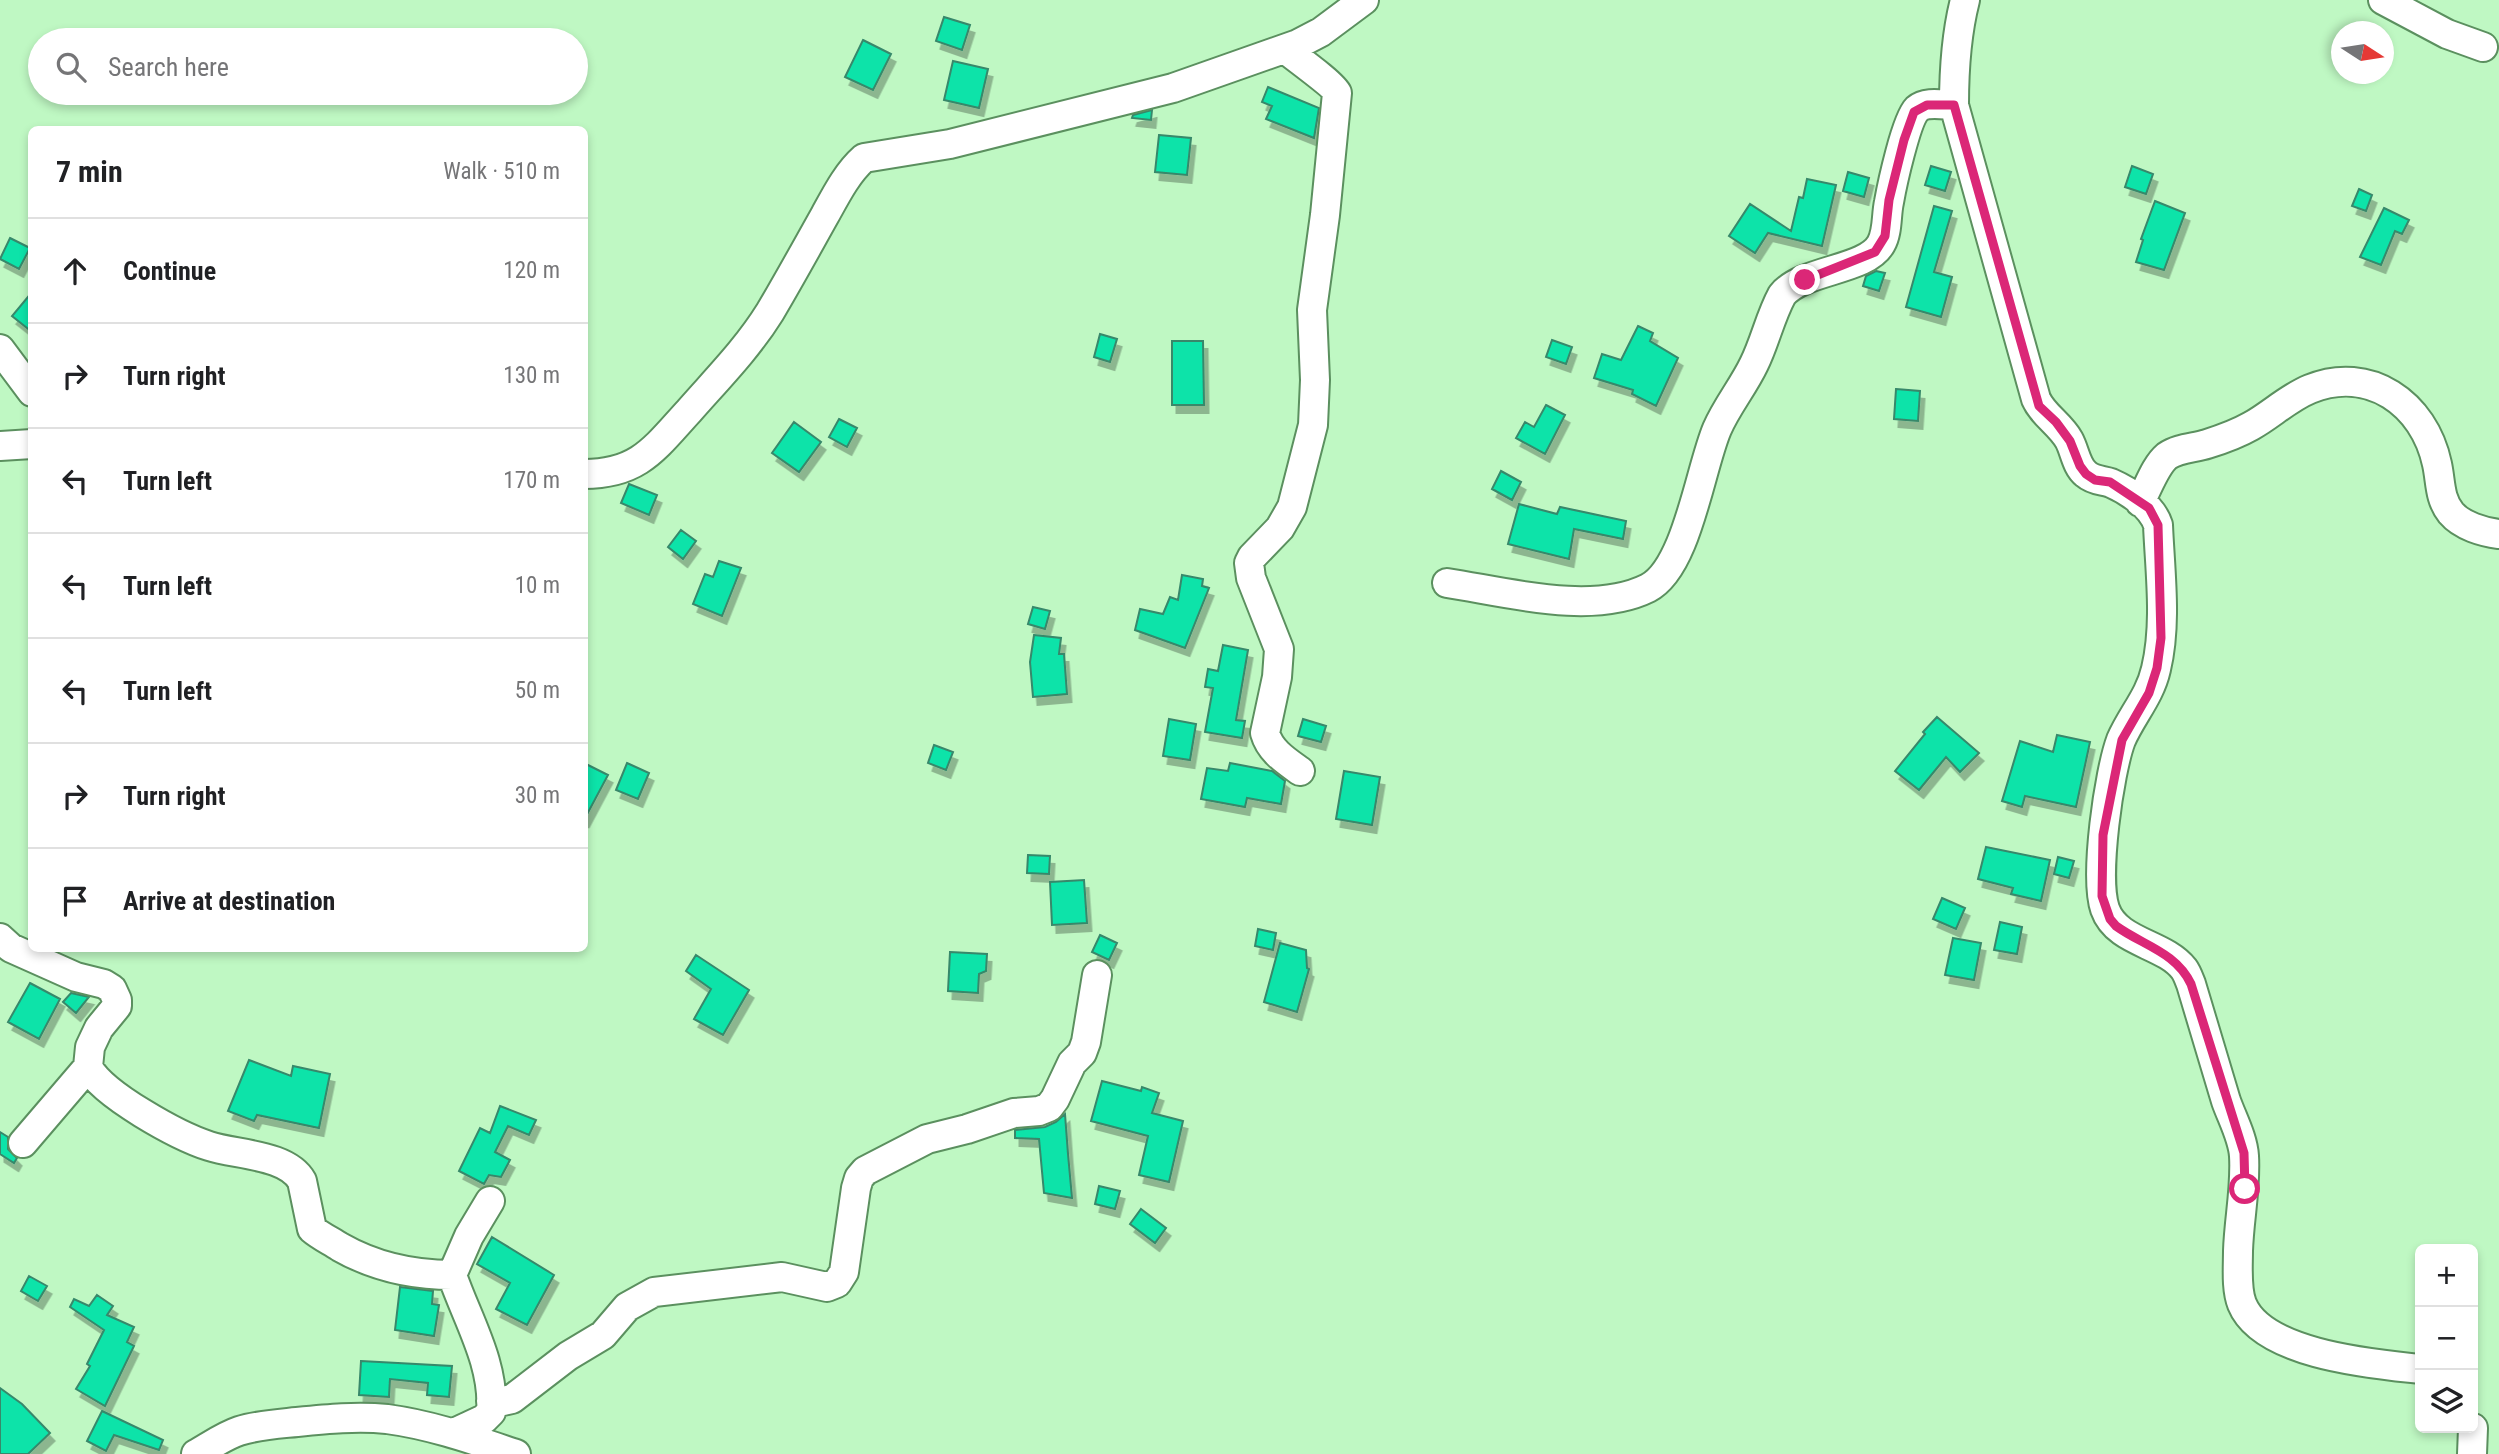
<!DOCTYPE html>
<html lang="en">
<head>
<meta charset="utf-8">
<style>
  body { margin:0; font-family:"Roboto Condensed",sans-serif; background:#f6f6f6; color:#202124 }
  .controls { position:absolute; right:21px; bottom:21px; display:grid; overflow:hidden; border-radius:10px; box-shadow:0 4px 10px #0003 }
  .controls button { width:63px; height:63px; display:grid; place-items:center; padding:0; border:0; border-bottom:2px solid #e0e0e0; background:#fff; color:#202124; font:35px sans-serif }
  .compass { position:absolute; left:2331px; top:21px; width:63px; height:63px; border-radius:50%; background:#fff; box-shadow:0 4px 10px #0003; rotate:102deg }
  .stop { position:absolute; width:21px; height:21px; margin:-16px; border:5px solid #db2777; border-radius:50%; background:#fff }
  .stop.end { background:#db2777; border-color:#fff; box-shadow:0 2px 7px #0008 }
  .list { margin:0; padding:0; list-style:none }
  h2 { display:flex; justify-content:space-between; align-items:center; height:91px; margin:0; padding:0 28px; font-size:30px }
  h2 small { font-size:23px; font-weight:400; color:#757577 }
  .list li { display:grid; grid-template-columns:46px 1fr auto; gap:21px; align-items:center; box-sizing:border-box; height:105px; padding:0 28px; border-top:2px solid #e0e0e0 }
  .list b { display:block; font-size:26px; white-space:nowrap }
  .list em { font-size:23px; font-style:normal; color:#757577 }
  .icon { flex:none; width:38px; height:38px; fill:none; stroke:currentColor; stroke-width:2; stroke-linecap:round; stroke-linejoin:round }
  .map { position:relative; flex:none; width:2499px; height:1454px; overflow:hidden }
  .search { position:absolute; background:#fff; box-shadow:0 4px 10px #0003; left:28px; top:28px; width:560px; height:77px; display:flex; align-items:center; gap:18px; box-sizing:border-box; padding:0 24px; border-radius:38px; color:#757577; font-size:26px }
  .panel { position:absolute; background:#fff; box-shadow:0 4px 10px #0003; left:28px; top:126px; width:560px; height:826px; border-radius:10px }
  .map>svg:first-child { display:block }
  .building { fill:#09e3a9; stroke:#37886b; stroke-width:2; filter:url(#shadow) }
  .lines { fill:none; stroke-linecap:round; stroke-linejoin:round }
  .minor-casing { stroke:#5b905f; stroke-width:32 }
  .minor { stroke:#fff; stroke-width:28 }
  .route { stroke:#db2777; stroke-width:9 }
</style>
</head>
<body>
<div class="map">
<svg width="2499" height="1454" viewBox="0 0 2499 1454">
  <defs>
    <filter id="shadow"><feDropShadow dx="4.5" dy="8" stdDeviation="0" flood-color="#0004"/></filter>
  </defs>
  <rect width="100%" height="100%" fill="#bff8c3"/>
  <path class="building" d="M944,17L970,25L962,50L936,41Z
    M863,40L891,54L873,90L845,77Z
    M953,61L988,69L979,108L944,100Z
    M1268,87L1319,108L1314,138L1266,119L1272,106L1262,102Z
    M1152,110L1151,120L1132,118L1133,115Z
    M1159,135L1191,138L1187,175L1155,172Z
    M1931,166L1951,172L1945,191L1925,185Z
    M2132,166L2153,174L2146,194L2125,187Z
    M1848,172L1869,178L1864,197L1843,191Z
    M1807,179L1836,185L1822,246L1768,233L1755,253L1729,236L1750,204L1791,231L1799,197L1803,198Z
    M2359,189L2372,195L2366,211L2352,206Z
    M2155,201L2185,213L2164,270L2136,262L2143,240L2141,239Z
    M1934,206L1952,211L1934,272L1952,277L1941,317L1906,307Z
    M2384,208L2409,220L2402,234L2395,231L2381,265L2360,257Z
    M10,238L30,248L19,269L0,259Z
    M1876,271L1885,273L1879,291L1863,286L1866,276Z
    M32,292V332L12,316Z
    M1638,326L1653,333L1650,341L1678,358L1656,406L1632,394L1633,390L1594,378L1602,354L1621,360Z
    M1100,334L1117,339L1110,362L1094,357Z
    M1552,340L1572,347L1566,364L1546,357Z
    M1172,341H1203L1204,405H1172Z
    M1896,389L1920,391L1918,421L1894,419Z
    M1546,405L1565,415L1545,454L1516,438L1525,422L1534,427Z
    M839,419L857,428L847,447L829,437Z
    M794,422L821,442L799,472L772,453Z
    M1501,471L1521,482L1512,500L1492,489Z
    M629,484L657,495L649,515L621,503Z
    M1519,504L1557,514L1560,507L1626,521L1623,539L1574,529L1569,559L1508,544Z
    M681,530L696,541L683,559L668,547Z
    M719,561L741,568L722,616L693,604L705,574L713,577Z
    M1182,575L1203,579L1202,586L1209,588L1185,648L1135,630L1140,609L1163,614L1170,597L1178,600Z
    M1033,607L1050,611L1045,629L1028,624Z
    M1034,635L1061,638L1059,654H1064L1067,694L1033,697L1030,662Z
    M1223,645L1248,650L1236,720L1245,721L1242,738L1205,732L1213,688L1205,687L1208,669L1218,671Z
    M1937,717L1979,753L1960,772L1946,757L1919,790L1895,771L1925,734L1923,732Z
    M1169,719L1196,724L1190,760L1163,756Z
    M1303,719L1326,726L1321,742L1298,736Z
    M2057,735L2090,742L2076,807L2025,796L2022,807L2002,801L2020,741L2053,752Z
    M934,745L953,752L946,770L928,763Z
    M584,763L608,775L584,820Z
    M627,763L649,773L638,799L616,790Z
    M1230,763L1272,771L1285,781L1281,804L1247,798L1245,807L1201,799L1207,768L1228,771Z
    M1344,771L1380,777L1372,825L1336,819Z
    M1986,847L2050,860L2041,901L2011,894L2013,888L1978,879Z
    M1028,855L1050,856L1049,874L1027,873Z
    M2058,857L2074,861L2069,878L2054,874Z
    M1084,880L1087,923L1052,925L1050,882Z
    M1942,898L1965,908L1956,929L1933,919Z
    M2000,922L2022,927L2017,954L1994,950Z
    M1258,929L1276,933L1273,950L1255,946Z
    M1100,935L1117,943L1109,960L1092,952Z
    M1953,938L1981,943L1974,980L1945,975Z
    M1280,943L1306,950L1307,968L1309,969L1297,1012L1264,1002Z
    M950,952L987,954L986,971L979,974L978,993L948,991Z
    M696,955L749,990L723,1035L694,1019L711,989L686,971Z
    M30,983L60,999L39,1039L8,1022Z
    M71,993L89,997L76,1013L63,1002Z
    M249,1060L291,1076L293,1066L330,1074L319,1128L257,1115L254,1121L228,1111Z
    M1102,1081L1141,1091L1142,1087L1159,1093L1152,1113L1183,1121L1169,1182L1139,1175L1148,1136L1091,1121Z
    M500,1106L536,1120L529,1135L508,1126L495,1152L510,1160L501,1177L489,1175L484,1184L459,1171L480,1128L490,1133Z
    M1065,1114L1068,1154L1072,1198L1044,1193L1039,1139L1015,1138V1130L1045,1127L1056,1122Z
    M0,1132L8,1137V1149L17,1158L14,1163L0,1154Z
    M1099,1186L1120,1191L1115,1209L1095,1204Z
    M1141,1209L1166,1228L1155,1243L1130,1224Z
    M492,1237L554,1275L527,1325L496,1309L510,1283L477,1264Z
    M29,1276L47,1286L38,1301L21,1291Z
    M400,1287L433,1291L432,1304L439,1305L434,1336L395,1330Z
    M97,1295L113,1306L107,1315L134,1327L127,1342L134,1346L105,1406L76,1389L90,1366L87,1364L104,1330L70,1307L74,1299L89,1306Z
    M361,1361L452,1366L449,1397L427,1395L428,1383L390,1379L389,1397L359,1395Z
    M0,1388L22,1404L50,1433L28,1454H0Z
    M102,1411L163,1440L159,1450L114,1435L106,1451L87,1441Z"/>
  <g class="lines">
    <g class="minor-casing">
      <path id="minor" d="M1965,0C1956,35 1954,69 1954,105L2036,399C2043,415 2060,424 2069,440C2075,451 2076,466 2086,474C2094,481 2103,480 2111,483C2129,491 2152,506 2158,525C2160,572 2167,623 2156,669C2150,696 2132,715 2121,740C2109,772 2094,877 2105,909C2117,943 2164,943 2184,969C2187,973 2189,979 2191,984C2203,1023 2214,1062 2226,1101C2232,1118 2243,1138 2244,1156C2246,1188 2239,1219 2238,1251C2238,1267 2236,1289 2242,1304C2263,1355 2374,1364 2420,1369
        M2383,0L2447,34L2483,47
        M1285,49C1295,57 1334,85 1337,93L1325,215L1312,310L1315,380L1313,425L1292,507L1280,528L1252,557L1249,563L1251,578L1279,649L1277,677L1265,733C1270,751 1286,761 1300,771
        M0,349L32,392
        M0,446L32,444
        M584,474C639,474 655,448 689,411C717,379 747,349 770,312C789,280 807,247 825,215C836,195 847,173 864,158L950,144L1173,88L1298,44L1321,32L1364,0
        M2140,502C2148,488 2155,466 2167,456C2178,448 2195,448 2207,444C2223,439 2237,434 2251,426C2271,415 2288,398 2310,389C2369,365 2424,403 2437,464C2441,482 2439,498 2451,513C2462,526 2483,532 2499,534
        M1447,583C1506,592 1592,616 1648,588C1687,568 1700,469 1717,429C1727,406 1743,387 1754,364C1765,342 1770,317 1782,295C1803,269 1866,271 1881,244C1888,232 1886,215 1889,202C1892,185 1906,120 1917,109C1926,101 1943,105 1954,105
        M0,938L11,948L76,977L104,984L112,989L117,1000V1006L99,1028L90,1047L88,1067C103,1095 178,1136 209,1146C236,1155 287,1154 302,1181L312,1229C320,1236 331,1241 340,1247C375,1267 411,1275 452,1275
        M23,1143L88,1067
        M491,1401H503L512,1399L568,1356L603,1335L627,1307L654,1292L782,1277L827,1287L837,1283L844,1272L856,1188L859,1178L865,1171L927,1139L967,1129L1014,1113L1039,1111L1049,1107L1055,1099L1072,1063L1082,1053L1086,1042L1097,975
        M454,1433L484,1419L491,1412C495,1364 467,1319 452,1275L469,1236L490,1201
        M196,1454C210,1446 224,1436 239,1431C258,1425 277,1424 297,1422C327,1419 357,1416 387,1419C432,1425 474,1440 516,1454
        M2472,1454L2473,1428"/>
    </g>
    <use href="#minor" class="minor"/>
  </g>
  <g class="lines">
    <path class="route" d="M1805,280L1875,252L1885,236L1889,200L1904,140L1914,112L1927,105H1954L2039,406L2056,422L2070,441L2080,466L2086,474L2095,480L2110,482L2149,508L2158,525L2161,638L2157,668L2149,693L2122,740L2103,835L2102,896L2110,919L2116,926C2142,945 2176,952 2191,984L2244,1153L2245,1189"/>
  </g>
</svg>
<div class="controls">
<button>+</button>
<button>−</button>
<button><svg class="icon" aria-label="layers" viewBox="0 0 24 24"><path d="M12 4l9 5-9 5-9-5zM3 14l9 5 9-5"/></svg></button>
</div>
<svg class="compass" viewBox="-18 -18 36 36"><path d="M0-13l5 13h-10z" fill="#e53935"/><path d="M0 13l5-13h-10z" fill="#757577"/></svg>
<div class="stop" style="left:2245px;top:1189px"></div>
<div class="stop end" style="left:1805px;top:280px"></div>
<div class="search"><svg class="icon" aria-label="search" viewBox="0 0 24 24"><circle cx="10" cy="10" r="6"/><path d="M15 15l6 6"/></svg>Search here</div>
<section class="panel">
<h2>7 min<small>Walk · 510 m</small></h2>
<ul class="list">
<li><svg class="icon" aria-label="ahead" viewBox="0 0 24 24"><path d="M12 20V5M6 11l6-6 6 6"/></svg><div><b>Continue</b></div><em>120 m</em></li>
<li><svg class="icon" aria-label="right" viewBox="0 0 24 24"><path d="M7 20v-9h11M14 6l5 5-5 5"/></svg><div><b>Turn right</b></div><em>130 m</em></li>
<li><svg class="icon" aria-label="left" viewBox="0 0 24 24"><path d="M17 20v-9H6M10 6l-5 5 5 5"/></svg><div><b>Turn left</b></div><em>170 m</em></li>
<li><svg class="icon" aria-label="left" viewBox="0 0 24 24"><path d="M17 20v-9H6M10 6l-5 5 5 5"/></svg><div><b>Turn left</b></div><em>10 m</em></li>
<li><svg class="icon" aria-label="left" viewBox="0 0 24 24"><path d="M17 20v-9H6M10 6l-5 5 5 5"/></svg><div><b>Turn left</b></div><em>50 m</em></li>
<li><svg class="icon" aria-label="right" viewBox="0 0 24 24"><path d="M7 20v-9h11M14 6l5 5-5 5"/></svg><div><b>Turn right</b></div><em>30 m</em></li>
<li><svg class="icon" aria-label="arrive" viewBox="0 0 24 24"><path d="M6 21V4h12l-3 4 3 4H6"/></svg><div><b>Arrive at destination</b></div></li>
</ul>
</section>
</div>
</body>
</html>
